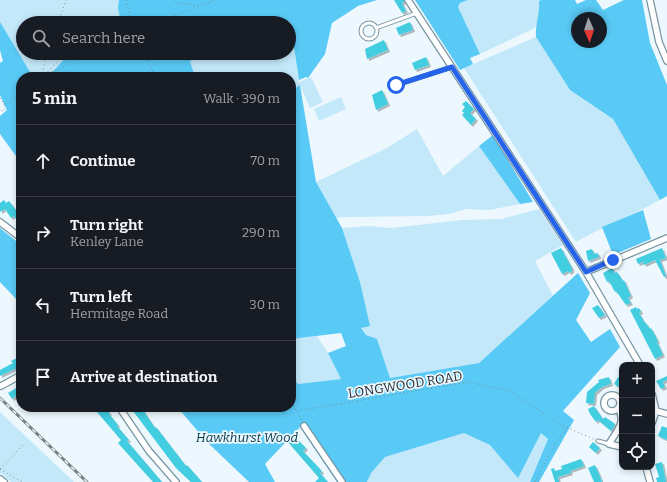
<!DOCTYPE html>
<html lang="en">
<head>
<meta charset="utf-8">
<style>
  body { margin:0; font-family:Bitter,serif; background:#242831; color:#f1f3f6 }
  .controls { position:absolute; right:12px; bottom:12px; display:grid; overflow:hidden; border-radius:8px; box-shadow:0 2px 6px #0003 }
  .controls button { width:36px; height:36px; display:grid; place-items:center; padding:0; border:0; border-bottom:1px solid #363941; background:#171b24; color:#f1f3f6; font:20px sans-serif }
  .compass { position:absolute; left:571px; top:12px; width:36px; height:36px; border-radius:50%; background:#171b24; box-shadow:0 2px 6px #0003; rotate:177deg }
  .stop { position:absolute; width:12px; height:12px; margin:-9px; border:3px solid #2563eb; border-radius:50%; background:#fff }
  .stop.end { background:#2563eb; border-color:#fff; box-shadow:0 1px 4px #0008 }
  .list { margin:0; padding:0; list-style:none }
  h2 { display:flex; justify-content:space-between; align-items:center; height:52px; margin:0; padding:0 16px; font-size:17px }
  h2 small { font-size:13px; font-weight:400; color:#9ea1a6 }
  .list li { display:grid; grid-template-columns:26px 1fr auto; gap:12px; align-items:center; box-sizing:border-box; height:72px; padding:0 16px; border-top:1px solid #363941 }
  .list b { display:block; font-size:15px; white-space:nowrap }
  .list p { margin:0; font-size:13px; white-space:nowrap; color:#9ea1a6 }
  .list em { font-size:13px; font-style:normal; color:#9ea1a6 }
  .icon { flex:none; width:22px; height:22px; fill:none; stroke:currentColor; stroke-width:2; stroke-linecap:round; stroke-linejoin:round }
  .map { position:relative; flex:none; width:667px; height:482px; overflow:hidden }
  .search { position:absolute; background:#171b24; box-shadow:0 2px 6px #0003; left:16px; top:16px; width:280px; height:44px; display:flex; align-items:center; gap:10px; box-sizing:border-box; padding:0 14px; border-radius:22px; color:#9ea1a6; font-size:15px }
  .panel { position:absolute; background:#171b24; box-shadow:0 2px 6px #0003; left:16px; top:72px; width:280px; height:340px; border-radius:16px }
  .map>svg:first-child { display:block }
  .green { fill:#c3e8f9 }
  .forest { fill:#59c9f5; fill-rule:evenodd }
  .building { fill:#42cde1; filter:url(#shadow) }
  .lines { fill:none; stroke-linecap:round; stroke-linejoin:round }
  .lane-casing { stroke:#7995a1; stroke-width:5 }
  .street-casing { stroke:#7995a1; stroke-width:8 }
  .path { stroke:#7f8b90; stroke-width:1; stroke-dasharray:1 3; stroke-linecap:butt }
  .lane { stroke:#fff; stroke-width:3 }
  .street { stroke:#fff; stroke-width:5.5 }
  .rail-casing { stroke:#768186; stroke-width:3 }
  .rail { stroke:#ecf8fe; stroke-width:1.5; stroke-dasharray:4.5; stroke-linecap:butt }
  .route { stroke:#2563eb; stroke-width:5 }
  .labels { text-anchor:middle; stroke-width:3.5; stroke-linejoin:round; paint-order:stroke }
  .street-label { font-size:13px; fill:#1e292e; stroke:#ecf8fe }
  .park-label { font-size:13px; font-style:italic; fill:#003546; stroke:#ecf8fe }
</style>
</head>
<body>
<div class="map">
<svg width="667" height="482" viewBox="0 0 667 482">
  <defs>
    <filter id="shadow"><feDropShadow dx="2" dy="2" stdDeviation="0" flood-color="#0004"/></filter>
  </defs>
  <rect width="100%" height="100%" fill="#ecf8fe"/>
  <path class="green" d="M0,0H216L159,23H23V53H71L64,58L54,72L46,77H21L0,63L3,61L0,50Z
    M468,0H541L539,1L540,13L535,28L480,54L458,7L460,3Z
    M290,22L299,82L311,77L323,102L310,108L300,85L291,91V77H195L190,61L216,53H289L288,23Z
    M536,37L570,90L613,119L660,200C632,215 604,226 576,242L464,68Z
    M341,97L346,109L319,121L314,109Z
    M417,129L443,176L479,146L520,204L489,210L466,209L449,214L429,216L343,217L336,218L316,182L387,148Z
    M539,209L563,245L535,261L553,296L479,363L390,378L377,340L366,335L361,328L369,326L360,282L342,228L368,226L391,228L462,220L501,219Z
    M317,336L328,353L341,379L298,384L291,375V339Z
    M0,412L74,482H11L0,473Z
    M464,433L490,445L541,433L548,439L530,482H367L371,473L385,457Z"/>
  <path class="forest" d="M119,0H377L358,6L332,23L325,54L308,78L306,77L299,80L290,22L121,23L118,8Z
    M415,0H468L460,3L458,7L480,54L470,58L473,64L460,70Z
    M541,0H575L577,4L586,0H596L603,10L624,0H642L650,43L667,85V196L660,200L613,119L570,90L536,37C535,24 540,14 539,1ZM577,18H601V42H577Z
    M0,22L33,77H21V163L0,134V116L7,110L0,95V63L3,61L0,50Z
    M71,53H216L190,61L195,77H46C56,71 61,60 71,53Z
    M300,85L316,182L342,228L360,282L370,326L361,328L366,335L377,339L390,378L479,363L578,273L590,293L576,320L591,342L610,329L620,347L563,411L574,420L539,482H530L548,439L541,433L518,478L490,445L464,433L385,457L371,473L367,482H337L300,427L265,464L275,482H249L206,441L179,409L178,407H291V375L298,384L341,379L328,353L346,346L341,333L291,339V91Z
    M493,135L533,202L520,204L479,146Z
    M643,210L651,239L613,255L602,227Z
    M0,228L21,245V299L18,301L0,282Z"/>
  <path class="building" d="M394,0H404V2L402,3L406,11L402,13Z
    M410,22L413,30L399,35L396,28Z
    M384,40L388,50L367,59L365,49Z
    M426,57L429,65L415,70L412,63Z
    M382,90L388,104L376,110L372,95Z
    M466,101L474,109L470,113L476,119L471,125L462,115L464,113L462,111L465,107L462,104Z
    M4,200L6,203L9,201L19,214L21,213V227L14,216L11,218L5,209L0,212V203Z
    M561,248L572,268V271L569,273L568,271L562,274L551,253Z
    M662,248L666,258L660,260L666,276L664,277L655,260L644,265L643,262L638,264L636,259Z
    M592,249L594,254L598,253L599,257L588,261L586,251Z
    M612,268L615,273L617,272L623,281L624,280L631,296L628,298L631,303L626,305L616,291L615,292L609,281L607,282L603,273Z
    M598,305L605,315L599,318L592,308Z
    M636,307L637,309L639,308L641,312L639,313L645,323H646L650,329L651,328L658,341L657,342L663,355L655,359L630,310Z
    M21,356V366L0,376V370L13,363L11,361Z
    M667,376V380L663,382L665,387L661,389L656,381Z
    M609,377L611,384L602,387L595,393L594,404L586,403L587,392L599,382L598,380Z
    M618,377L622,380V389L614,384Z
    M21,385V392L12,399L8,393Z
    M594,406L603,419L605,417L614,423L615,425L611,431L598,420L596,422L590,414L588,409Z
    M97,407H104L110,413L109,414L118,425L117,426L129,440L127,441L162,482H153L118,443L121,440L97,412L99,410Z
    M130,407H141L155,428L156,427L186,466L187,465L202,482H191L176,468Z
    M662,426L667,428V440L658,436Z
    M293,435L306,448L303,451L320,469L322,472L320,473L328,482H315L319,478L287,441Z
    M593,442L600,448L596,453L589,447Z
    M581,459L584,466L570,471L571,473L558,477L559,482H555L551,469L554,468L555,471L562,469L561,466Z
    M662,462L666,482H657L656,478L659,477L655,464Z
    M595,465L599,474L602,482H594L588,468Z"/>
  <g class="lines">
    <g class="lane-casing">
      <path id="lane" d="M361 31a8 8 0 1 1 16 0a8 8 0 1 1-16 0Z
        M376,28L417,13
        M396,85L452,67
        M598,441L609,444"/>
    </g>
    <g class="street-casing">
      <path id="street" d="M408,0L586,272L640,365
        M650,0L659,42L667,61
        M0,222L21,238
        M586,272L667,238
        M1,386L21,375
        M652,394L656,411L652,423
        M604 403a8 8 0 1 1 16 0a8 8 0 1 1-16 0Z
        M119,407L149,451L176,482
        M618,408C627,422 616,432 609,444L622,447
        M656,411L667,414
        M304,426L342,482
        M646,467L650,482
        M0,479L4,482"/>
    </g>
    <path class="path" d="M126,0L132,23
      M175,0L179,3L201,6
      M58,23L66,0
      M156,23L215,0
      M144,53L155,77
      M48,73L61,69L81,53
      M41,77L47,53
      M42,77C51,70 57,60 67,53
      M0,98L4,104L5,110L3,111L0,110
      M4,104L21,94
      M291,402L302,420
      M297,411L468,382L510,391L561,425L594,439
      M283,443L300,429
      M0,469L23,445
      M0,469L22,482
      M535,482L548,456L567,427"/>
    <use href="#lane" class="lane"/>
    <use href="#street" class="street"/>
    <g class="rail-casing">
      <path id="rail" d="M0,398L87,482"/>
    </g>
    <use href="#rail" class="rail"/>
  </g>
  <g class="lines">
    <path class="route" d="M396,85L452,67L586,272L613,260"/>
  </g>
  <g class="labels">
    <g class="street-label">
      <text transform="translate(405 384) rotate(-9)" y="5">LONGWOOD ROAD</text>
    </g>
    <g class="park-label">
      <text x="247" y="442">Hawkhurst Wood</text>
    </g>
  </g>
</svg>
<div class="controls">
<button>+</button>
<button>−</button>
<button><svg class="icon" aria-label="locate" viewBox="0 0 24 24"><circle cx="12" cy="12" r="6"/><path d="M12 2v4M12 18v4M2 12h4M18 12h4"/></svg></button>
</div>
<svg class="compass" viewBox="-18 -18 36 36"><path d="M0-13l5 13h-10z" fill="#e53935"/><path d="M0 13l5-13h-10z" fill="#9ea1a6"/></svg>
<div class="stop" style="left:396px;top:85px"></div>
<div class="stop end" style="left:613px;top:260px"></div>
<div class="search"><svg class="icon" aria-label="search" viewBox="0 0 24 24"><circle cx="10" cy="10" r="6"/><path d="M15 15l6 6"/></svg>Search here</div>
<section class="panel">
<h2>5 min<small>Walk · 390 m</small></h2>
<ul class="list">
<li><svg class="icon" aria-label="ahead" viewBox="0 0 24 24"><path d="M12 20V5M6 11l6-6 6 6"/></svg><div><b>Continue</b></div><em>70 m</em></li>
<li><svg class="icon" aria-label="right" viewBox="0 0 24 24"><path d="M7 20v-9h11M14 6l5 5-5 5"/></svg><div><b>Turn right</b><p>Kenley Lane</p></div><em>290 m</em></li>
<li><svg class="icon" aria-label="left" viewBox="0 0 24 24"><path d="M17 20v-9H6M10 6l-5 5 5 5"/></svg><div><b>Turn left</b><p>Hermitage Road</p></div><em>30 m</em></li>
<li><svg class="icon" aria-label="arrive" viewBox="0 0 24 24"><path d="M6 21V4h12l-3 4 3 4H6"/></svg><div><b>Arrive at destination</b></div></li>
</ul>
</section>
</div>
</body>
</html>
